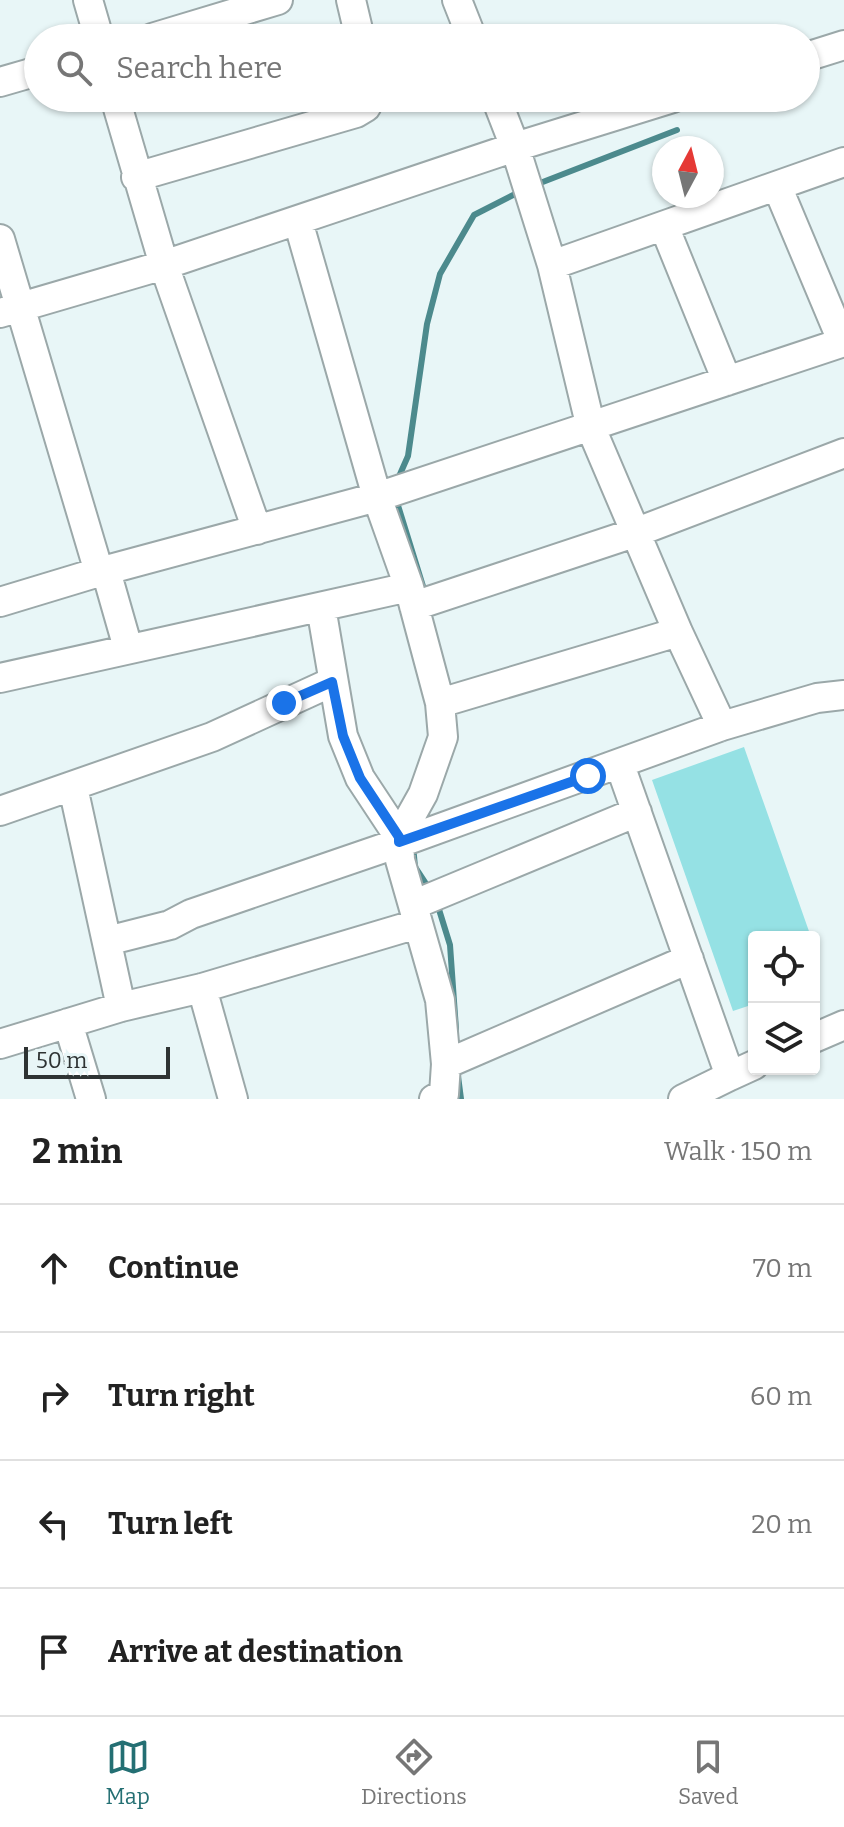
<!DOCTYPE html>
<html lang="en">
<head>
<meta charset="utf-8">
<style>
  body { margin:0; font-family:Bitter,serif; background:#f6f6f6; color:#222 }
  .controls { position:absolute; right:24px; bottom:24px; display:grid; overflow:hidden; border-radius:8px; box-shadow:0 2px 6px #0004 }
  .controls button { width:72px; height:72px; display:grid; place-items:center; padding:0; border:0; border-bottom:2px solid #e0e0e0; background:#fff; color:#222; font:40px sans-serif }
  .compass { position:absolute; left:652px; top:136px; width:72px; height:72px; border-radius:50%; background:#fff; box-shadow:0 2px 6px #0004; rotate:7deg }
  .scale { position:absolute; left:24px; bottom:20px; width:146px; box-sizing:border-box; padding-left:8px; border:4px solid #2e3333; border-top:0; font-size:22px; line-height:28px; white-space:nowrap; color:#2e3333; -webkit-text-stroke:6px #e8f6f7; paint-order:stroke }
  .stop { position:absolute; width:24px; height:24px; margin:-18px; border:6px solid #1a73e8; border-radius:50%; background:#fff }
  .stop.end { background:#1a73e8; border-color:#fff; box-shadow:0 2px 8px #0008 }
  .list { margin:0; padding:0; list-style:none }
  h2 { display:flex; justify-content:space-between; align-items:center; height:104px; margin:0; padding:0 32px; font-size:34px }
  h2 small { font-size:26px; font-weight:400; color:#767676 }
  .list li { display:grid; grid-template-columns:52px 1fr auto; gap:24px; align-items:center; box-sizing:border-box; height:128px; padding:0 32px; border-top:2px solid #e0e0e0 }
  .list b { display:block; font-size:30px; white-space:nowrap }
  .list em { font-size:26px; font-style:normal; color:#767676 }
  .icon { flex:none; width:44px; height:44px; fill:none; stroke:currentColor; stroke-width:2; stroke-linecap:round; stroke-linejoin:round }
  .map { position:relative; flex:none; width:844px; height:1099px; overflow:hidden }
  .search { position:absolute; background:#fff; box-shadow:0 2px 6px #0004; left:24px; right:24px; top:24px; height:88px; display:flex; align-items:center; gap:20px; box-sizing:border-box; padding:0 28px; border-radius:44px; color:#767676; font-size:30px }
  .sheet { height:616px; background:#fff }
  nav { display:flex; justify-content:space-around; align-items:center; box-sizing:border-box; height:112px; border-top:2px solid #e0e0e0; background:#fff; font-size:22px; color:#767676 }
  nav a { display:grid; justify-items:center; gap:4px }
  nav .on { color:#246f73 }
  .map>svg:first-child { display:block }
  .pitch { fill:#95e1e4 }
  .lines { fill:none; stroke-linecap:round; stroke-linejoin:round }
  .stream { stroke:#4c8a8d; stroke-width:6 }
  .minor-casing { stroke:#9ba8a9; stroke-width:32 }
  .minor { stroke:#fff; stroke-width:28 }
  .route { stroke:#1a73e8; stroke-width:10 }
</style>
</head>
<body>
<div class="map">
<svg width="844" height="1099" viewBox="0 0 844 1099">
  <rect width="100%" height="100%" fill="#e8f6f7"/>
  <path class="pitch" d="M744,747L811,937H754V1004L733,1011L652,780Z"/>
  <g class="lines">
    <path class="stream" d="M535,185L677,130
      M397,481L408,456L427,324L440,274L474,215L521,191
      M396,499L426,596
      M413,845L415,867L430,890
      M437,903L450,945L456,1029
      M458,1076L461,1099"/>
    <g class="minor-casing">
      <path id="minor" d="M88,0L99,38
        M351,0L360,38
        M457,0L472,38
        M152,38L278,0
        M806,57L844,45
        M0,82L38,71
        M115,98L164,265L257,530
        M496,98L515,147L552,265L591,428L678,632L722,726
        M136,177L356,113L366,107L370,98
        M777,186L843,343
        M298,221L377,497L409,587L440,703L443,737L423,794L399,837L400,860L440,1000L446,1064L444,1094L434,1099
        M664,226L727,381
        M0,239L99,572
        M552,265L844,162
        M0,313L164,265L515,147L673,98
        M106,571L128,648
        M0,602L99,572L377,497L844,342
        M414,606L637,532L844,453
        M321,607L343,736L360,778L399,837
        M0,678L409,587
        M440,703L678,632
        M620,765L730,1076L754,1065
        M73,787L121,1007
        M0,811L212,737L332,682
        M413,905L637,812
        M107,941L170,925L191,914L413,838L722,726L817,698L844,695
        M202,988L233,1099
        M68,1023L91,1099
        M814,1038L844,1025
        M0,1044L121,1007L202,988L417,924
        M446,1064L689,959
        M683,1099L730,1076"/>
    </g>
    <use href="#minor" class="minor"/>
  </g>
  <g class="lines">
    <path class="route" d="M284,703L332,682L343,736L360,778L399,837V842L588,776"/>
  </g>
</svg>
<div class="controls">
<button><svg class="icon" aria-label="locate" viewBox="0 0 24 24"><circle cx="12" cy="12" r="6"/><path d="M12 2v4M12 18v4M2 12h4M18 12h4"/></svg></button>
<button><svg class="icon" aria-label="layers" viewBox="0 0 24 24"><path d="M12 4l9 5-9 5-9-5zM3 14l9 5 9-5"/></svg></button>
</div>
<svg class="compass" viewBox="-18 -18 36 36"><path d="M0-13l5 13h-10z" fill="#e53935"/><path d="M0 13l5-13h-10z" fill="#767676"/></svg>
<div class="scale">50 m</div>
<div class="stop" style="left:588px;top:776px"></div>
<div class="stop end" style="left:284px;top:703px"></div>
<div class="search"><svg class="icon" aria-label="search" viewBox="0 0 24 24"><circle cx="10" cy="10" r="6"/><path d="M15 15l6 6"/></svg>Search here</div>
</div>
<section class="sheet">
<h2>2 min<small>Walk · 150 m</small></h2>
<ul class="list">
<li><svg class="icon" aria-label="ahead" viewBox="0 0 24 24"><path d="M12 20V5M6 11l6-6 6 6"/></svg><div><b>Continue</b></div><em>70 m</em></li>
<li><svg class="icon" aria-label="right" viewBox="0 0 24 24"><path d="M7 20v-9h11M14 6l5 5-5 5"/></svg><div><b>Turn right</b></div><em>60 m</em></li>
<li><svg class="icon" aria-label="left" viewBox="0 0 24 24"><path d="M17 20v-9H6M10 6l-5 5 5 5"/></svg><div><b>Turn left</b></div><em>20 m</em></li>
<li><svg class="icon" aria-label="arrive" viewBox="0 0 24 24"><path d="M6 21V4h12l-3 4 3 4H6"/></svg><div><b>Arrive at destination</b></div></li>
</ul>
</section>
<nav>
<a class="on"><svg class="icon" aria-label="map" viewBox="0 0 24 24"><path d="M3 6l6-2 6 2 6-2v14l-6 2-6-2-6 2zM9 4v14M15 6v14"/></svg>Map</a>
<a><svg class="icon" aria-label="directions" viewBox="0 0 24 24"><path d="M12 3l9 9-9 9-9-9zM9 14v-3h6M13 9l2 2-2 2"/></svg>Directions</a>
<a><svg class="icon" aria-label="saved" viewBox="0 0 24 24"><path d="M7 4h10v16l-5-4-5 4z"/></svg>Saved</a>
</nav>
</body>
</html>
